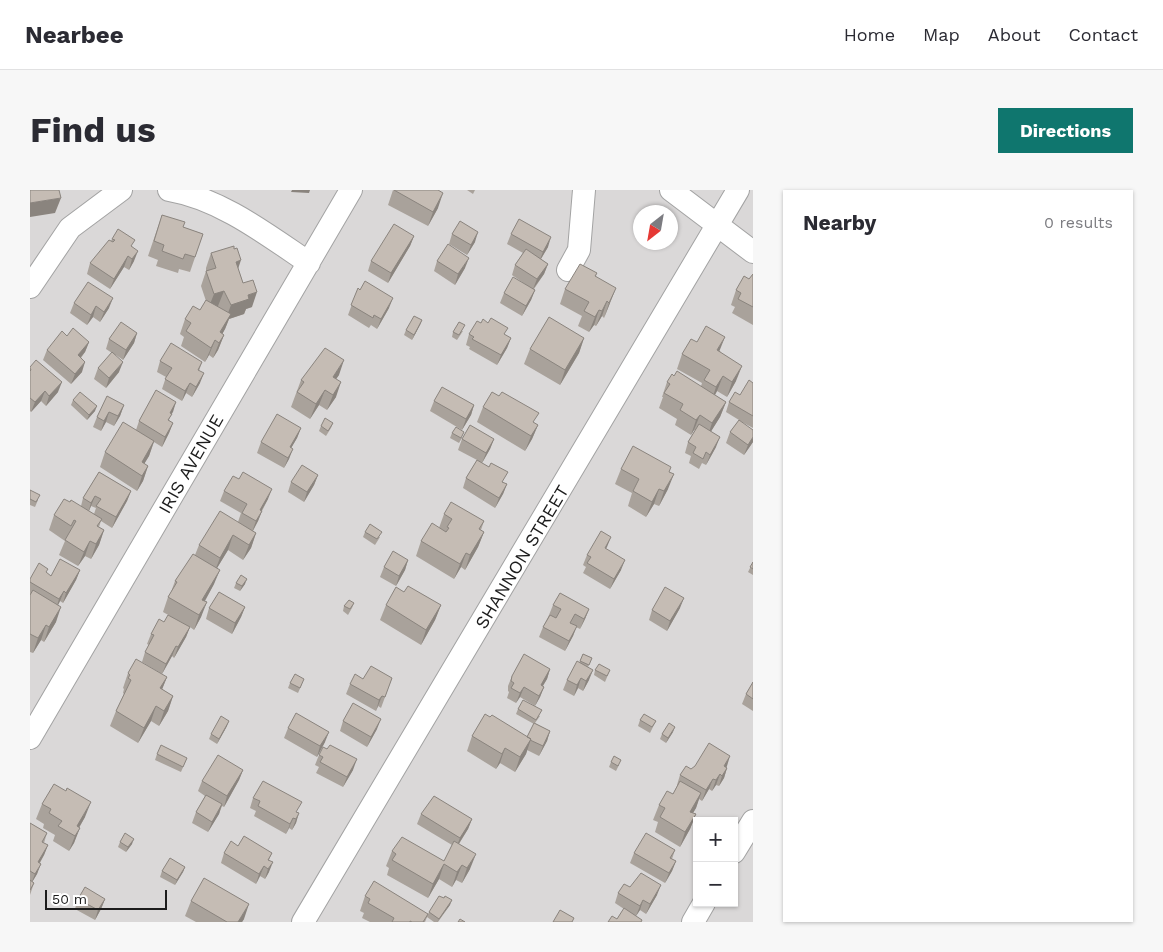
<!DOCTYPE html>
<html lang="en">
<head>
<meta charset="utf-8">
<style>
  body { margin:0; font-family:"Work Sans",sans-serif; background:#f7f7f7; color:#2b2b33 }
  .controls { position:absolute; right:15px; bottom:15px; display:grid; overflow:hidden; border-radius:0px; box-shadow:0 1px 4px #0004 }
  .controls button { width:45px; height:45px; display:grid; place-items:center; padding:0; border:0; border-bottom:1px solid #e1e1e2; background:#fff; color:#2b2b33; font:25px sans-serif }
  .compass { position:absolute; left:603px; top:15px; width:45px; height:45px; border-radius:50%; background:#fff; box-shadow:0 1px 4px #0004; rotate:211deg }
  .scale { position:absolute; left:15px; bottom:12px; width:122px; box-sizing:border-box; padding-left:5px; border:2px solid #1c1c1c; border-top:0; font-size:14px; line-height:18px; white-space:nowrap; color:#1c1c1c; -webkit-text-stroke:4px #fff; paint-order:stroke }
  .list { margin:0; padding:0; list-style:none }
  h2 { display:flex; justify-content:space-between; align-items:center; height:65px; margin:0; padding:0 20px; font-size:21px }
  h2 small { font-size:16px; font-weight:400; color:#7c7c81 }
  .map { position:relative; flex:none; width:723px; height:732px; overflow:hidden; border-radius:0px }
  header { display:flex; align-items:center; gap:30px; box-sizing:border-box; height:70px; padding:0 25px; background:#fff; border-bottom:1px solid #e1e1e2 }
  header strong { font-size:24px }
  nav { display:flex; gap:28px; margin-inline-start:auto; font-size:18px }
  .intro { display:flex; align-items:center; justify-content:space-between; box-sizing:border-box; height:120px; padding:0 30px }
  h1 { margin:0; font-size:35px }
  .button { padding:12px 22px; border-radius:0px; background:#0f766e; color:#fff; font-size:18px; font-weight:700 }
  main { display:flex; gap:30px; padding:0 30px }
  aside { flex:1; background:#fff; border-radius:0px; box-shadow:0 1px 4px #0004 }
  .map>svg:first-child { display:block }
  .residential { fill:#dad8d8; fill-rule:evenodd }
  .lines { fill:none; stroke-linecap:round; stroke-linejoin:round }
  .minor-casing { stroke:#a3a3a3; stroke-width:24 }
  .minor { stroke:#fff; stroke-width:22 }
  .wall { fill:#a9a29b; fill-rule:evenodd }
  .shaded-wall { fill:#8a847e }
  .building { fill:#c5bcb4; stroke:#8a847e }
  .labels { text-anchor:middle; stroke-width:4.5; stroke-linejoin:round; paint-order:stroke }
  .street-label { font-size:18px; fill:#1c1c1c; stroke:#fff }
</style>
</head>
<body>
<header>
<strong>Nearbee</strong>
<nav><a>Home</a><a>Map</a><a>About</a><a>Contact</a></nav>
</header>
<div class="intro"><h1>Find us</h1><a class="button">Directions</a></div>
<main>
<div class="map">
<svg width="723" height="732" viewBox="0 0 723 732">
  <rect width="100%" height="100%" fill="#eeeae0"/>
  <path class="residential" d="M0,0H723V732H0ZM610,22H640V52H610ZM667,631H704V713H667Z"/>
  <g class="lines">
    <g class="minor-casing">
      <path id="minor" d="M139,0C191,9 236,44 279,73
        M641,0L723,62
        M538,80L549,60L554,0
        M0,97L40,38L91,0
        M0,548L321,0
        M704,662L723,631
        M273,732L708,0
        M663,732L674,713"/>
    </g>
    <use href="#minor" class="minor"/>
  </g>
  <path class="wall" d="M363,0L408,18L398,36L358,15Z
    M437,0H445L443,4Z
    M132,25L153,37L173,44L160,82L149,79L148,83L126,76L128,70L118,66Z
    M422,44L445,52L437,65L419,54Z
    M481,44L518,57L511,69L518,74L514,84L504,99L505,100L501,110L492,126L470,113L474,103L499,97L482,85L485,75L493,63L477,54Z
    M384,46L380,56L358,93L338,81L341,71Z
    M82,49L103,57L104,71L99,80L94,77L80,99L57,84L60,73L81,51Z
    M181,63L208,79L222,117L216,119L214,124L199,129L195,139L192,144L194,145L188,160L183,168L179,165L175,172L151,156L154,147L150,144L155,129L170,120L176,111L171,96L176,81V78Z
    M407,71L435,78L425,95L404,81Z
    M567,83L566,86L580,113L574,128L572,126L566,136L564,135L559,142L548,136L552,126L530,114L535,99Z
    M723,84V135L702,123L705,117L701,115L706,100L719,89Z
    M328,98L359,118L347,139L341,135L339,138L318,125Z
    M44,113L79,118L70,132L63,127L57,135L40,123Z
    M392,130L390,135L382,150L374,145L376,140Z
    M433,141L427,150L422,147L423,142Z
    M107,143L104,153L93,170L86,165L89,182L76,198L64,189L68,178L82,163L76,159L79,149Z
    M439,144L475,145L481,148L477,158L467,175L439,159L440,157L436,155Z
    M37,146L59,152L55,162L51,168L52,182L41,194L13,170L17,160Z
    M554,148L549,163L530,195L494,174L500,159Z
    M667,152L690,161L706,191L697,207L687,201L685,205L696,212L690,227L681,241L686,257L676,275L672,273L669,279L659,273L661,266L655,263L658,252L665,240H664L661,245L645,235L647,229L629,218L633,207H632L637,192L671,196L672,193L647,179L652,164Z
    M130,171L172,172L169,181L170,193L162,207L156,203L152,211L132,199L136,187L127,182Z
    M0,177L28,202L16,216L11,211L1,222L0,221Z
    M309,185L306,188V207L297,220L289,215L280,229L261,217L271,190Z
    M723,193V238L710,231L723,252L714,265L696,253L700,242L709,230L696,222L699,212L710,205Z
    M43,210L65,221L57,230L41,215Z
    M404,211L444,215L441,225L432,240L400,221Z
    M146,212L139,230L143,233L139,243L132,257L124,252L119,266L114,274L118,276L113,291L107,301L70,277L75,262L106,240L109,231Z
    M94,215L90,226L84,236L76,232L71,241L63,237L67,227Z
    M453,217L505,233L508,235L502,249L495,261L447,232Z
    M303,233L301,238L296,246L289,241L291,236Z
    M271,238L267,248L261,258L259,269L254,278L227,263L231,252Z
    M422,243L432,248L429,253L420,248Z
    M432,249H464L460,259L452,273L474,293L477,294L473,304L465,318L433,298L436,288L447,270L428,260Z
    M591,279L639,282L638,299L629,316L624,314L616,327L598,316L602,303L585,294Z
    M69,282L101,301L97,311L82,338L71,331L69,337L74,340L69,355L61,369L55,366L48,376L29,365L35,351L19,340L24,325L51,316L53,308ZM61,316L66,318L64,324L59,321Z
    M288,285L284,295L274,312L258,302L261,292Z
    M0,300L8,310L5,317L0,315Z
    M194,301L238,309L232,321L228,331L223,341L226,343L221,358L213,370L198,360L187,378L184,394L175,411L171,427L164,440L160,437L156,447L144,468L142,466L132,484L112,472L115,462L119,455L117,454L121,444L140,426L133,422L138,407L141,402L145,391L165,365L169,355L208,332L211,323L190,311Z
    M414,324L454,331L451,340L454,342L448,357L435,380L431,377L424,389L386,366L391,351L409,338Z
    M335,342L350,347L345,355L333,347Z
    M576,359L591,380L580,399L553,383L556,377L553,375L557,365Z
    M378,370L375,380L366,396L350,387L354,377Z
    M723,372V385L718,382Z
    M50,380L46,390L33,413L30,411L28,415L26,432L14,452L11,450L3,463L0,462V389L16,383L21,386Z
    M206,393L215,394L210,401L204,398Z
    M374,402L411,415L405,430L391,455L350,430L356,415Z
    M324,413L322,418L318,425L313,421L314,416Z
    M523,415L559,419L555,429L550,439L546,437L543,446L535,461L509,447L513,437L519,425Z
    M215,417L211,427L202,444L176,429L179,418Z
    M650,418L637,441L619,430L622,420Z
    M553,464L562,468L558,477L559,490L553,501L548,498L544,506L533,500L537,490L549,473Z
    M520,479L517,489L513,496L514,497L510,507L505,516L490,507L486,513L477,508L479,502L478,501V496L482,486Z
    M565,480H580L575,492L564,485Z
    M98,483L137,487L132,499L143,506L138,521L129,536L121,531L108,553L80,536L86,521L94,504L93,503L94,499L93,498Z
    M362,488L351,518L348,516L346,521L316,504L320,494L333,489Z
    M723,492V521L712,514L716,504Z
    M260,493L272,494L268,503L258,498Z
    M488,519L510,526L505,533L520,541L517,551L509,566L497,560L496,564L485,582L470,573L466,579L437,561L442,546L497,547L504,534L486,524Z
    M610,530L626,531L620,543L608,536Z
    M313,531L347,539L337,557L310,541Z
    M197,536L187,554L179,549L181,544Z
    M258,538L295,552L287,567L254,548Z
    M643,542L636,553L630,549L632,544Z
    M127,564L157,568L151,582L125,570Z
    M289,565L323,580L313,597L286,583L289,577L285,575Z
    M581,572L589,575L586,581L579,577Z
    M697,576L696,577L697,578L694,588L689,596L686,595L682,601L679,599L672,611L669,609L666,618L663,623L666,624L660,639L650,657L625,642L628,632L623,630L629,615L643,604L647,596V595L650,585L661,579Z
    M213,580L209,590L194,617L192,616L189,624L178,642L162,633L166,622L175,606L168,601L172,591Z
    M223,608L268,623L266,633L262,640L259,638L256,644L224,626L226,621L220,618Z
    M12,614L55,627L49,638L44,653L39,661L23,651L25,645L13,638L14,634L6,629Z
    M391,624L442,629L438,639L429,654L440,679L432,693L426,690L422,697L409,689L398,708L357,685L359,678L356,676L362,661L414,671L422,655L387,634Z
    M0,633L17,643L14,653L18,655L14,665L10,673L7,684L2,692L4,693L0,705Z
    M90,652L102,654L96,662L88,657Z
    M208,656L242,663L239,670V682L235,689L230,686L226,694L191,673L194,663Z
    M645,660L642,669L646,671L642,681L635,693L600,673L604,663Z
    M155,677L153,682L145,695L130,687L132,681Z
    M600,697L627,705L616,724L610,720L606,726L587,729L594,719L585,713L588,703Z
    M335,706L398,724L399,722L420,715L408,732H404L397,727L395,732H340L332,728L334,723L330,721Z
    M48,709H75L71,719L65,730L45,719Z
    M161,711L214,729L212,732H166L155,726Z"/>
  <path class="shaded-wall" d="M262,0H280L279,3L261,2Z
    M413,3L408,18L398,36L403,22Z
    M31,8L25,23L0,27V13Z
    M448,42L445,52L437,65L441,55Z
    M384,46L380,56L358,93L361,83Z
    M521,47L518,57L509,72L513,62Z
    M108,61L104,71L99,80L102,69Z
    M98,66L94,77L80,99L84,89Z
    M439,68L435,78L425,95L428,84Z
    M211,70L206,85V72Z
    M518,74L514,84L503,99L507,89Z
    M586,98L574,128L579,113Z
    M505,100L501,110L492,126L496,116Z
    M194,101L188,116L178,119L184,104Z
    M227,102L222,117L216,119L214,124L199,129L195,139L188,152H187L201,115L218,105Z
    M83,108L79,118L70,132L74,122Z
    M363,108L359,118L347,139L351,129Z
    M577,111L572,126L566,136L572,121Z
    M66,116L63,127L57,135L61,125Z
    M569,120L564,135L559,142L565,127Z
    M392,130L390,135L382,150L384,145Z
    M107,143L104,153L93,170L96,160Z
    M194,145L188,160L183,168L189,153Z
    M695,147L689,162L687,160Z
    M481,148L477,158L467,175L471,165Z
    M554,148L549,163L530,195L535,180Z
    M185,150L179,165L175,172L181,158Z
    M59,152L55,162L44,175L48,165Z
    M314,170L309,185L298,201L303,187Z
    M55,172L52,182L41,194L45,184Z
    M93,172L89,182L76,198L79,188Z
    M712,176L706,191L697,207L702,192Z
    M174,183L170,193L162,207L166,197Z
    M693,186L687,201L681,212L686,197Z
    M32,192L28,202L16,216L19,206Z
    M311,192L306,207L297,220L303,205Z
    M160,193L156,203L152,211L155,201Z
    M295,200L289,215L280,229L286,214Z
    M15,201L11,211L1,222L5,212Z
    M146,212L143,222L136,233L140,223Z
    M696,212L690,227L677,248L682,233Z
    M94,215L90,226L84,236L88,226Z
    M444,215L441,225L432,240L436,229Z
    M67,216L65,221L57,230L59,225Z
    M79,222L76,232L71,241L74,231Z
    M670,225L664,240L661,245L666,230Z
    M143,233L139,243L132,257L135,247Z
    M508,235L502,249L495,261L501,246Z
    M271,238L267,248L256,267L260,257Z
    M690,247L686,257L676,275L680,265Z
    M723,247V252L714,265L718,255Z
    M464,249L460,259L452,273L456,263Z
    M124,251L119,266L108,284L112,272Z
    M263,259L259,269L254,278L258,268Z
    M118,276L113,291L107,301L112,286Z
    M644,284L638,299L629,316L634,301Z
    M288,285L284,295L274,312L277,302Z
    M477,294L473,304L465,318L469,308Z
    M242,299L238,309L226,330L230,320Z
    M629,299L624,314L616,327L622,312Z
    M101,301L97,311L82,338L86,327Z
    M65,306L61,316L58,323L61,313Z
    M232,321L228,331L222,342L226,331Z
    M74,340L69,355L61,369L66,354Z
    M454,342L448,357L435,380L440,365Z
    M226,343L221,358L213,370L219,355Z
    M203,345L198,360L184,383L190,368Z
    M581,347L577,357L571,368L575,358Z
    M60,351L55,366L48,376L54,362Z
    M436,363L431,377L424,389L430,374Z
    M378,370L375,380L366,396L369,386Z
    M595,370L591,380L580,399L584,389Z
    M50,380L46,390L33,413L36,403Z
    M190,380L184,394L167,425L172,410Z
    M217,389L215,394L210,401L212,396Z
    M34,401L30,411L26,419L29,409Z
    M654,408L650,418L637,441L640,431Z
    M177,412L171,427L164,440L169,425Z
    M411,415L405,430L391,455L396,440Z
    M31,417L26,432L14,452L19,437Z
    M215,417L211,427L202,444L205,433Z
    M559,419L555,429L550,439L554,429Z
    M16,435L11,450L3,463L8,448Z
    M547,436L543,446L535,461L539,451Z
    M160,437L156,447L144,468L148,457Z
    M146,456L142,466L132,484L136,474Z
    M520,479L517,489L507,505L511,495Z
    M563,480L559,490L553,501L556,491Z
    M137,487L131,502L130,498Z
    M551,488L548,498L544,506L547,495Z
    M494,497L490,507L486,513L490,503Z
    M514,497L510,507L505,516L509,506Z
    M143,506L138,521L129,536L134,521Z
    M352,506L346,521L349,510Z
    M126,516L121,531L108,553L114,538Z
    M351,529L347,539L337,557L341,547Z
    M199,531L197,536L187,554L189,549Z
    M645,537L643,542L636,553L638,548Z
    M520,541L517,551L509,566L513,556Z
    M299,542L295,552L287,567L290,556Z
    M501,549L496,564L485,582L490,567Z
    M475,558L470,573L466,579L472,564Z
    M700,566L697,576L691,586L694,576Z
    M327,569L323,580L313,597L317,587Z
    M697,578L694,588L689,596L692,586Z
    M213,580L209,590L194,617L197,606Z
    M690,584L686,595L682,601L686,590Z
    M683,589L679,599L672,611L676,600Z
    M671,603L666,618L655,636L660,622Z
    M61,612L55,627L44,646L47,636Z
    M192,614L189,624L178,642L182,632Z
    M269,623L266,633L262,640L266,629Z
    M666,624L660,639L650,657L655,642Z
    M263,628L259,638L256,644L260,634Z
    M442,629L438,639L426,658L430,648Z
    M50,638L44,653L39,661L45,646Z
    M104,649L102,654L96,662L98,657Z
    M18,655L14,665L4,682L8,672Z
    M446,664L440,679L432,693L437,678Z
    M646,671L642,681L635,693L639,683Z
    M243,672L239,682L235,689L238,679Z
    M11,674L7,684L1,694L5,684Z
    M414,674L409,689L398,708L403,694Z
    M432,675L426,690L422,697L427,682Z
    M234,676L230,686L226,694L229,684Z
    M155,677L153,682L145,695L147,690Z
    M631,695L627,705L616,724L620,714Z
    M75,709L71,719L65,730L68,720Z
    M422,710L420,715L407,732L409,729Z
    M613,710L610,720L606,726L610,716Z
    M219,714L214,729L212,732H208Z"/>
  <path class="building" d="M0,0H29L31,8L0,13Z
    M364,0H408L413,3L403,22Z
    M132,25L155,32L153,37L173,44L165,67L155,64L153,69L132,61L134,55L124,51Z
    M489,29L521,47L513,62L481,44Z
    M430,31L448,42L441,55L422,44Z
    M364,34L384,46L361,83L341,71Z
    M88,39L105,50L101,56L108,61L102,69L98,66L84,89L60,73L79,50L83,52L85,50L82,49Z
    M418,54L439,68L428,84L407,71Z
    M204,56V59L207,58L211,70L206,72L213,93L223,90L227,102L218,105L219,109L201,115L194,101L184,104L176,81L186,78L181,63Z
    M496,59L518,74L507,89L485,75Z
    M550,74L567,83L565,86L586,98L579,113L577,111L572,121L569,120L565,127L554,121L559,112L535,99Z
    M723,84V117L708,109L711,103L706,100L714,86L719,89Z
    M483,87L505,100L496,116L474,103Z
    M335,91L363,108L351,129L344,125L343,128L321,115L328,98L330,100Z
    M58,92L83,108L74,122L66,116L61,125L44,113Z
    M176,110L201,124L190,142L194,145L189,153L185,150L181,158L156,141L161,133L155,129L163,116L170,120Z
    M384,126L392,130L384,145L376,140Z
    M519,127L554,148L535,180L500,159Z
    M461,128L478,138L474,144L481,148L471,165L442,149L444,147L439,144L447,131L451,133L453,129L458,133Z
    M91,132L107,143L96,160L79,149Z
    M429,132L435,135L429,145L423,142Z
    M676,136L695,147L687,160L712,176L702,192L693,186L686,197L674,190L680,180L652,164L661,149L667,152Z
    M43,138L59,152L48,165L55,172L45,184L17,160L32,141L37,146Z
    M141,153L172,172L168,180L174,183L166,197L160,193L155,201L135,189L142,178L130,171Z
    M295,158L314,170L303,187L311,192L303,205L295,200L286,214L267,202L274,192L271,190Z
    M82,162L93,172L79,188L68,178Z
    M6,170L32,192L19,206L15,201L5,212L0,208V181L1,180L0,178V177Z
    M647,181L696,212L682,233L670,225L666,230L650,220L653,214L634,203L640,194L637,192L642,184L644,186Z
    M719,190L723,193V226L699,212L705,202L710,205Z
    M412,197L444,215L436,229L404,211Z
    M126,200L146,212L140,223L142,224L138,230L143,233L135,247L109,231Z
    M50,202L67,216L59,225L43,210Z
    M462,202L469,206L472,202L509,223L503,232L508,235L501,246L453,217Z
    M77,206L94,215L88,226L79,222L74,231L67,227Z
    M247,224L271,238L260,257L263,259L258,268L231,252Z
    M295,228L303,233L298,241L291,236Z
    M709,230L723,240V247L718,255L700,242Z
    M93,232L124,251L112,272L118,276L112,286L75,262Z
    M669,234L690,247L680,265L676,262L673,269L663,263L666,257L658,252Z
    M440,235L464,249L456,263L432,249Z
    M426,237L434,242L431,248L422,243Z
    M603,256L641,277L639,282L644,284L634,301L629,299L622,312L603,301L609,289L591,279Z
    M447,270L459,277L461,273L478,282L472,292L477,294L469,308L436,288Z
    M272,275L288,285L277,302L261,292Z
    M69,282L101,301L86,327L66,316L71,309L65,306L61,313L53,308Z
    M213,282L242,299L230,320L232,321L226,331L212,323L217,314L194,301L203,286L209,289Z
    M0,300L10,305L6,312L0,309Z
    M34,309L40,312L41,310L72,329L67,336L74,340L66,354L60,351L54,362L35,350L46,331L44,330L41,336L24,325Z
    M421,312L454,331L449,339L454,342L440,365L436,363L430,374L391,351L402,333L416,342L419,338L417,337L422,329L414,324Z
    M190,321L226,343L219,355L203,345L190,368L169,355Z
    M340,334L352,342L347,349L335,342Z
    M571,341L581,347L575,358L595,370L584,389L557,373L561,367L557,365Z
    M363,361L378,370L369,386L354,377Z
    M163,364L190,380L172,410L177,412L169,425L138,407L147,392L145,391Z
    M30,369L50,380L36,403L34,401L29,409L0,392V389L9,373L18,379L16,382L21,386Z
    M723,372V379L720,377Z
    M211,385L217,389L212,396L206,393Z
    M378,396L411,415L396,440L356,415L366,397L374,402Z
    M635,397L654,408L640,431L622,420Z
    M3,400L31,417L19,437L16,435L8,448L0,444V405Z
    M189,402L215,417L205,433L179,418Z
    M530,403L559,419L554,429L545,424L540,433L547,436L539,451L513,437L520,425L526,428L531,419L523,415Z
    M319,410L324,413L320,419L314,416Z
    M138,425L160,437L148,457L146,456L136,474L115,462L124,445L121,444L129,429L134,432Z
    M494,464L520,479L511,495L514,497L509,506L494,497L490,503L481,498L484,493L481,491L482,486Z
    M553,464L562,468L559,475L550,471Z
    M106,469L137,487L130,498L143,506L134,521L126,516L114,538L86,521L101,490L98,488L100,485L98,483Z
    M547,471L563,480L556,491L551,488L547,495L537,490Z
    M569,474L580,480L577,486L565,480Z
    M341,476L362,488L355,507L352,506L349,510L320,494L325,484L333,489Z
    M265,484L274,489L270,498L260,493Z
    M723,492V509L716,504Z
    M493,510L512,520L506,530L488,519Z
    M323,513L351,529L341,547L313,531Z
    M266,523L299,542L290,556L258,538Z
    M455,524L460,527L462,525L501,549L490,567L475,558L472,564L442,546Z
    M614,524L626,531L622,537L610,530Z
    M191,526L199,531L189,549L181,544Z
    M504,533L520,541L513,556L500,550L501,549L497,547Z
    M639,533L645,537L638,548L632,544Z
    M679,553L700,566L694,576L697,578L692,586L690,584L686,590L683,589L676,600L650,585L656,576L661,579L665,576Z
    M131,555L157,568L153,577L127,564Z
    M300,555L327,569L317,587L290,572L293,567L289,565L293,557L297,559Z
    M188,565L213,580L197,606L172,591Z
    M584,566L591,570L588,576L581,572Z
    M233,591L272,612L266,622L269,623L266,629L263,628L260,634L228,616L230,611L223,608Z
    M650,591L671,603L660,622L666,624L655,642L630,627L635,618L629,615L637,601L643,604Z
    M24,594L36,601L37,598L61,612L47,636L50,638L45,646L28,636L32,631L19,623L21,619L12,614Z
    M176,605L192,614L182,632L166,622Z
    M404,606L442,629L430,648L391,624Z
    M0,633L17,643L12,652L18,655L8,672L11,674L5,684L0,681Z
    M95,643L104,649L98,657L90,652Z
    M616,643L645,660L640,668L646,671L639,683L604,663Z
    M214,646L242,663L238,670L243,672L238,679L234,676L229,684L194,663L201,651L208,656Z
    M372,647L414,671L424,651L446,664L437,678L432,675L427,682L414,674L403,694L362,670L366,664L362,661Z
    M140,668L155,677L147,690L132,681Z
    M611,683L631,695L620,714L613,710L610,716L588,703L594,694L600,697Z
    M174,688L219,714L208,732H197L161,711Z
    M0,690L4,693L0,700Z
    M344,691L398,724L393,732H382L380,731V732H362L364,728L338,713L340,709L335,706Z
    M55,697L75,709L68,720L48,709Z
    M409,706L414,708L415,706L422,710L409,729L399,722Z
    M594,718L612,730L611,732H578L582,726L587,729Z
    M530,720L544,728L542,732H523Z
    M430,729L435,732H428Z"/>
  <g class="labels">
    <g class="street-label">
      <text transform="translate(161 274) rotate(-60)" y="6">IRIS AVENUE</text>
      <text transform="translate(492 367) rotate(-59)" y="6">SHANNON STREET</text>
    </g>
  </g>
</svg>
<div class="controls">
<button>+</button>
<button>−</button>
</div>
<svg class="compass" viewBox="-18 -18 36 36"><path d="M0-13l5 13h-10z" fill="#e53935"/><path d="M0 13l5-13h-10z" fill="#7c7c81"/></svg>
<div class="scale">50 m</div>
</div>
<aside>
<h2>Nearby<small>0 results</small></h2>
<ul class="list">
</ul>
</aside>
</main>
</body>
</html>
